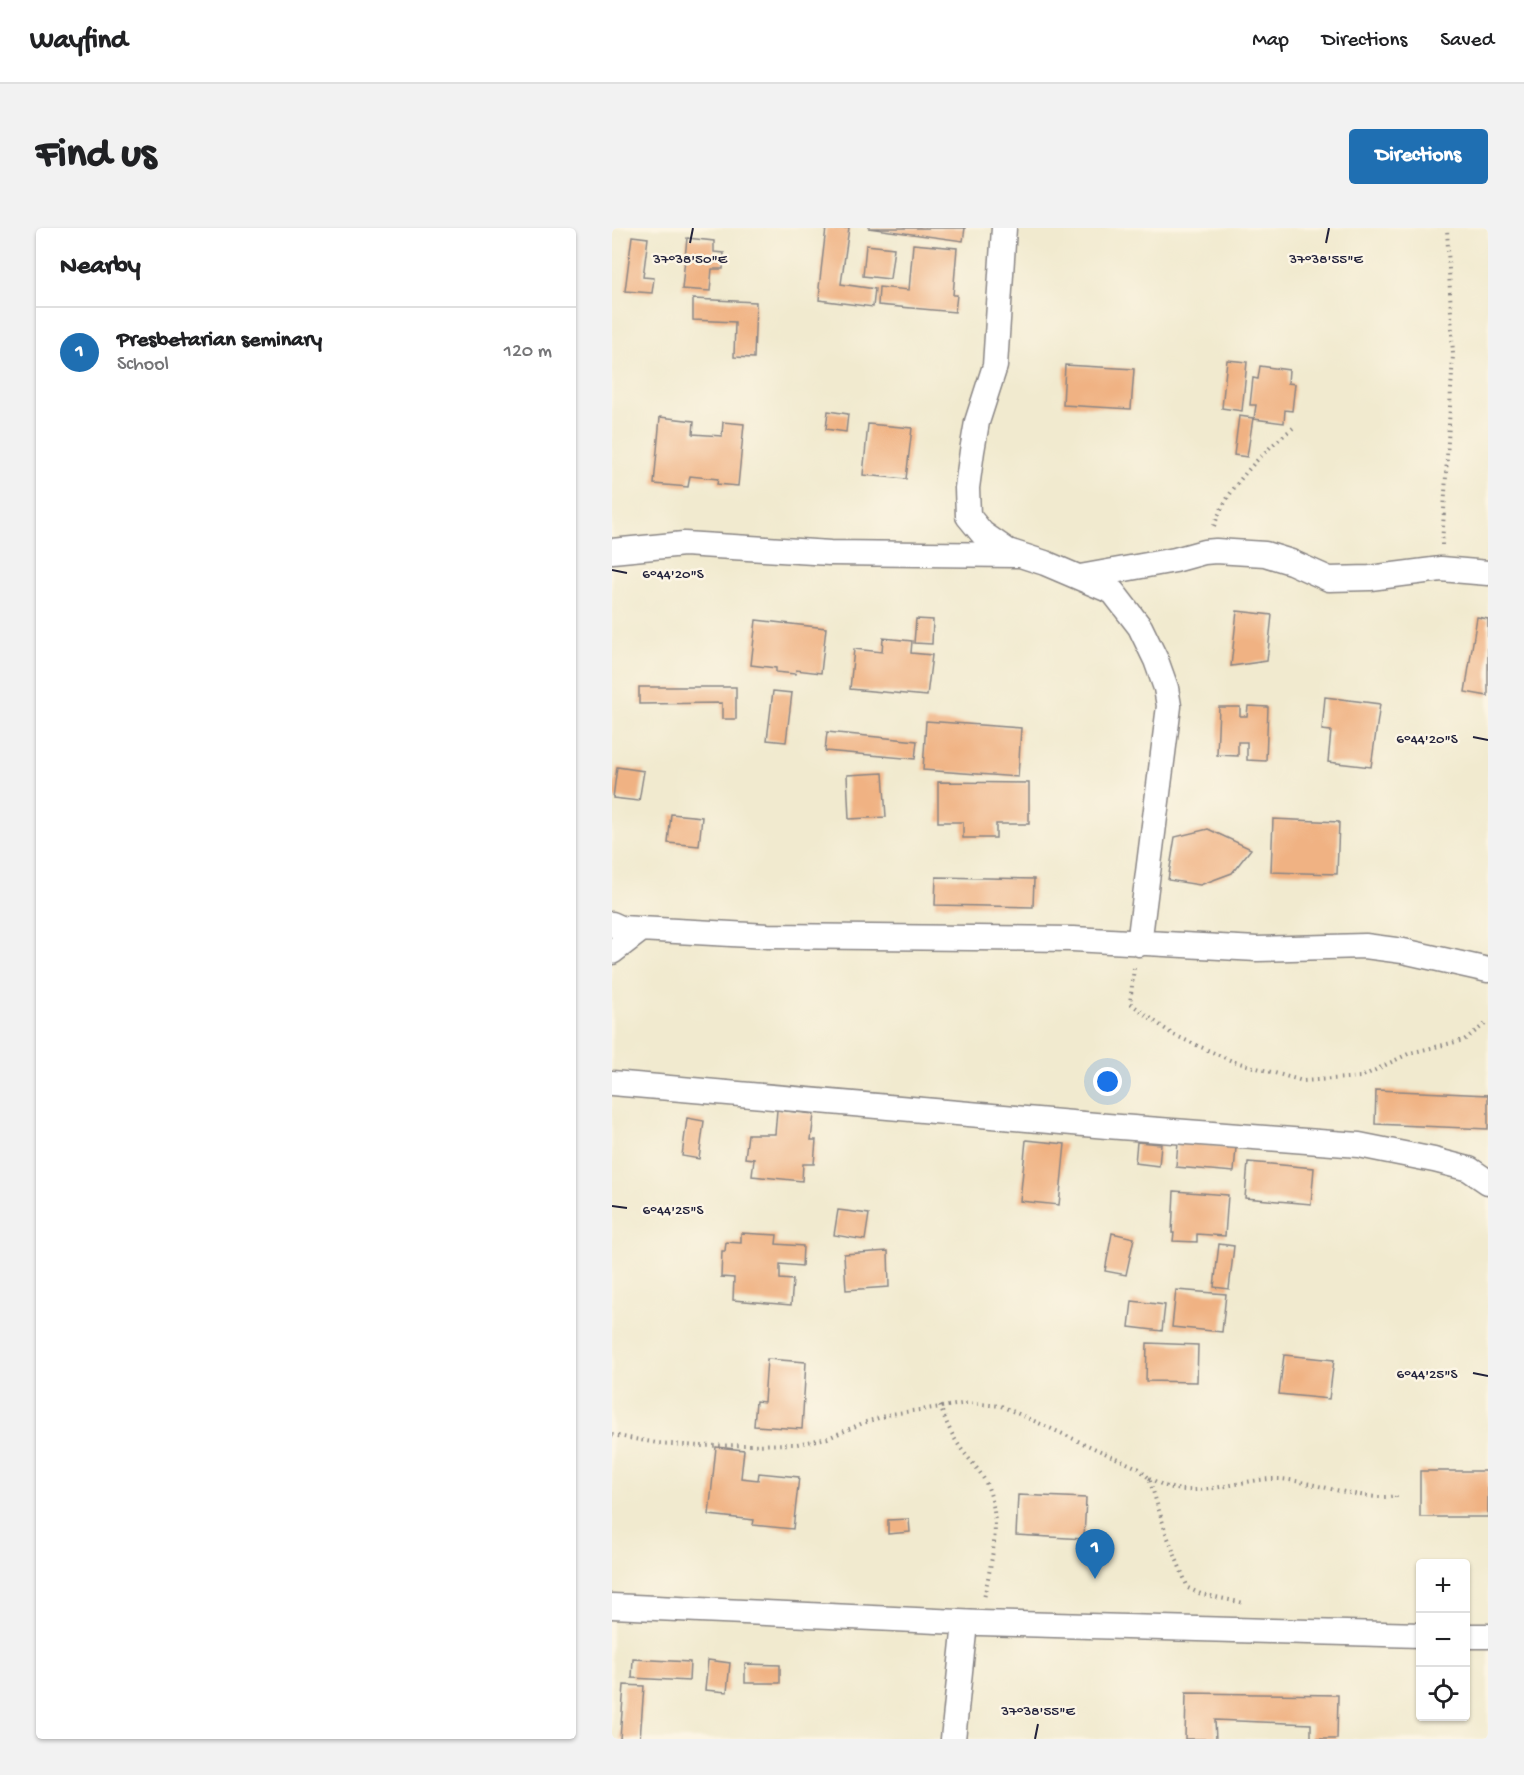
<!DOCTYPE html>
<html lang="en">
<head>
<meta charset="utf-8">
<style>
  body { margin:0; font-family:"Gochi Hand",sans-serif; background:#f2f2f2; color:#202124 }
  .controls { position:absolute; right:18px; bottom:18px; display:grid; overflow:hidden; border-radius:6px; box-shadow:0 2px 4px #0004 }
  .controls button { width:54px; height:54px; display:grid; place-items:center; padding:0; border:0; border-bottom:2px solid #e0e0e0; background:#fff; color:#202124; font:30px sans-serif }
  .you { position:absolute; left:496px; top:854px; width:21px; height:21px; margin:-15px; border:4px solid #fff; border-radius:50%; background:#1a73e8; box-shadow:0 0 0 9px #1a73e833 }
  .badge { display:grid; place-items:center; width:39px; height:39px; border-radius:50%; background:#1f6fb2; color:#fff; font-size:20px; font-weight:700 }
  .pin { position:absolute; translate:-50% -50px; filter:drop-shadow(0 2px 3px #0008) }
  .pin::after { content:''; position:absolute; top:32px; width:21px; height:18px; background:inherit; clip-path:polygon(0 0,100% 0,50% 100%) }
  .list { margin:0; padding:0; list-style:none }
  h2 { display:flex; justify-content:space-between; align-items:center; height:78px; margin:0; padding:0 24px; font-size:26px }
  h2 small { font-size:20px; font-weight:400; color:#757577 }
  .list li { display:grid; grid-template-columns:39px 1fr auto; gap:18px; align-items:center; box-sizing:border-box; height:90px; padding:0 24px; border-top:2px solid #e0e0e0 }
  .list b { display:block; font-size:22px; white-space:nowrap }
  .list p { margin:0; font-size:20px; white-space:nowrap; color:#757577 }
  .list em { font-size:20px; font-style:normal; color:#757577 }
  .icon { flex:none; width:33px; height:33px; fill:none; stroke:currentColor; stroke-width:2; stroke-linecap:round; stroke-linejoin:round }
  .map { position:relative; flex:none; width:876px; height:1511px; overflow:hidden; border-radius:6px }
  header { display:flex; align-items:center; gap:36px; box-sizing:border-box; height:84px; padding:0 30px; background:#fff; border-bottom:2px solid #e0e0e0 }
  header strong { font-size:28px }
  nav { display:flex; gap:33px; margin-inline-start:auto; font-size:21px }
  .intro { display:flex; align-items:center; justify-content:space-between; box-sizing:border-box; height:144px; padding:0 36px }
  h1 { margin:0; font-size:42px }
  .button { padding:15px 27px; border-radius:6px; background:#1f6fb2; color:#fff; font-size:21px; font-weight:700 }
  main { display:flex; gap:36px; padding:0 36px }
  aside { flex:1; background:#fff; border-radius:6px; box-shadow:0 2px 4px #0004 }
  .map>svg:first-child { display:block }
  .building { fill:#f0b283 }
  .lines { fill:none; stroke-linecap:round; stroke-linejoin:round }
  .minor-casing { stroke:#8a8685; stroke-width:27 }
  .path { stroke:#8a8685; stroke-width:4; stroke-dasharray:1.5 4.5; stroke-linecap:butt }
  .minor { stroke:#fff; stroke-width:24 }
  .ticks { fill:none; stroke:#22223b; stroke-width:2 }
  .ticks-label { font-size:15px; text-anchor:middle; fill:#22223b; stroke:#fcf5e5; stroke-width:5; stroke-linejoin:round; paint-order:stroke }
</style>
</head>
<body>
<header>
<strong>Wayfind</strong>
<nav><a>Map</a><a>Directions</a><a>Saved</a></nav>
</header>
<div class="intro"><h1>Find us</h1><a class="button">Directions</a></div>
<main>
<aside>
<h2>Nearby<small></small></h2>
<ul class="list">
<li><span class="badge">1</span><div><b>Presbetarian seminary</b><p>School</p></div><em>120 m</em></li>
</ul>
</aside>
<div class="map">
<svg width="876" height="1511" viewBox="0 0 876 1511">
  <rect width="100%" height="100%" fill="#fcf5e5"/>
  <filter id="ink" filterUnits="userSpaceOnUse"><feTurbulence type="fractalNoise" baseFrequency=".0167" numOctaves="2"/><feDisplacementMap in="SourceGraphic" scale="12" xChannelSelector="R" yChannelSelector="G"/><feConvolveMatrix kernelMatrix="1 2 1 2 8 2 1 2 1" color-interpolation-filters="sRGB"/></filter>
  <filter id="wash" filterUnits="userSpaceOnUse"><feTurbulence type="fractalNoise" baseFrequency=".008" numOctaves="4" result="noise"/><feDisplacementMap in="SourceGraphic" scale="24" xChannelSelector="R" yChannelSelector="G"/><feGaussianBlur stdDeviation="1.35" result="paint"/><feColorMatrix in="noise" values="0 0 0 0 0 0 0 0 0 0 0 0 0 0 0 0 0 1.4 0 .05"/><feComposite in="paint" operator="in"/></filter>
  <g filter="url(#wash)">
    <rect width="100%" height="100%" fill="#f1eacf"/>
    <g id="blocks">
      <path class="building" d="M214,0H237L229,56L263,61L261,79L207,72L208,61L207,60Z
        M256,0H353L351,13Z
        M20,8L36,10L31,49L42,50L40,65L13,63Z
        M75,10L102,13V24L112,25L111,41H100L98,63L70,61Z
        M301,16L345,20L341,67H345L343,84L266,77L267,59L297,62Z
        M254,17L282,20L278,51L251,48Z
        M81,71L144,74L142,130L122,129L123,94L81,92Z
        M615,132L635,134L630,183L610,180Z
        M453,137L522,141L519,181L451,177Z
        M648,138L677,142L676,155L683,156L680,183L673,182L672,195L642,191L644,177H638L641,150L646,151Z
        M216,183L236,186L234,204L214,201Z
        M627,188L641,190L635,229L622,227Z
        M48,189L82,193L81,206L110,208L111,194L132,196L126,258L105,256L106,251L78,248L76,259L42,256Z
        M256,196L300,200L294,251L251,247Z
        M625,383L660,387L655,433L619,438Z
        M865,389L876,391V468L853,464Z
        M304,391L321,392L320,416L302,415Z
        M144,392L214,400L209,445L184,442L183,446L164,444V440L139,437Z
        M271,410L300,413L299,425L320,427L315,468L238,461L242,421L270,424Z
        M27,459H124V491H110V475L27,476Z
        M161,463L180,465L174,514L155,512Z
        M713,469L768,476L759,539L716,534L719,503L710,502Z
        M636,478L656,479L654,533L635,532V514H626V528L605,527L607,479H628V488H635Z
        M314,493L409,500L406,549L311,542Z
        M215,504L305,513L303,531L213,523Z
        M5,539L32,543L27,573L1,570Z
        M271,545L274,589L237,591L235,547Z
        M326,554L417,555V596H384V610H351V594H326Z
        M59,586L90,589L87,618L56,615Z
        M661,591L727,594L725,646L659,644Z
        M596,601L639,621L620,645L588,657L556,652L563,609Z
        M324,649L422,651L421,679L323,677Z
        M764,862L876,867V901L763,896Z
        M165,882L202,886L199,912H204L202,936H191L190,953L140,948L142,931L133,930L136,906H163Z
        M75,890L92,893L87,931L70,928Z
        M414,912L453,916L447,977L408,973Z
        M525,914L549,916L547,938L523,935Z
        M566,914L624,919L622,944L564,939Z
        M636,934L702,940L699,976L633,970Z
        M562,963L616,967L613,1008L585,1006V1014L561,1013L562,1005H560Z
        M226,982L257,986L253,1012L222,1007Z
        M129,1005L165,1007L164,1016L191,1018L190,1038L168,1036V1051L181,1052L179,1077L121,1072L122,1050L109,1049L110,1023H113L114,1014L129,1015Z
        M500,1005L522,1010L514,1047L493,1043Z
        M607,1016L622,1018L617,1061L602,1059Z
        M276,1023L277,1059L234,1062L232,1026Z
        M564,1062L614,1066L610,1104L560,1099Z
        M520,1073L553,1077L550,1103L517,1099Z
        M535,1115L586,1117L585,1154L534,1153Z
        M672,1127L722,1132L717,1171L667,1166Z
        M155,1131L194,1134L190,1201L142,1198L144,1173L152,1174Z
        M104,1219L132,1222L129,1250L146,1252L147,1245L187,1249L181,1301L141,1297L142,1292L97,1287Z
        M808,1243H876V1289H808Z
        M406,1267L474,1270L472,1311L404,1307Z
        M297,1291L298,1304L276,1306V1292Z
        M21,1431L78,1434L77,1453L20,1450Z
        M96,1432L118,1435L115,1464L93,1462Z
        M133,1436L168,1437V1455H133Z
        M12,1457L32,1458L28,1511H8Z
        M574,1465L726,1467L725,1511H699V1496L603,1492L604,1511H573Z"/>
    </g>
  </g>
  <g filter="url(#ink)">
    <use href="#blocks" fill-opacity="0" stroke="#8a8685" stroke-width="1.5"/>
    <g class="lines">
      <g class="minor-casing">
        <path id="minor" d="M392,0L383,138L365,194L360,223L355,260L356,288L370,305L396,323L433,335L501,364L528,399L544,432L554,460L557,478L527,716
          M0,323L72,316L218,325L405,327
          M468,349L563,332L592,324L604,323L653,326L679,334L717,351L758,350L829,341L876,345
          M0,696L9,700L156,708L461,711L645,721L753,718L791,723L876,742
          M0,724L30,701
          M0,855L495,898L747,917L822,932L857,941L876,954
          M0,1378L368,1395L808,1407
          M854,1408H876
          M341,1511L353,1395"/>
      </g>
      <path class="path" d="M602,298C616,259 649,225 681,200
        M830,317L841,127L835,0
        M522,740L518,775L560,806L620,833L691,853L749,849L798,825L852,812L876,794
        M328,1178C333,1191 338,1204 346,1216C354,1229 366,1239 373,1253C392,1291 379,1332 372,1371
        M0,1207L45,1215L87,1218L185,1216L216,1210L251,1195L279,1186L357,1175L389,1178L526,1240L537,1250L554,1305L576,1360L589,1366L632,1375
        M537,1250C543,1253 548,1256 554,1258C587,1271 633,1249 669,1251C703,1254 753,1274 784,1268L783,1273"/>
      <use href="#minor" class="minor"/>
    </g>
  </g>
  <path class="ticks" d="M78,15L81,0M714,15L717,0M0,342L15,345M861,509L876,512M0,978L15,980M861,1145L876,1148M423,1511L426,1496"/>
  <g class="ticks-label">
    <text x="78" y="35">37°38'50"E</text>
    <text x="714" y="35">37°38'55"E</text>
    <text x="61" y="350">6°44'20"S</text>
    <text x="815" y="515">6°44'20"S</text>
    <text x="61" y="986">6°44'25"S</text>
    <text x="815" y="1150">6°44'25"S</text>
    <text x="426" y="1487">37°38'55"E</text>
  </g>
</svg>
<div class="controls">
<button>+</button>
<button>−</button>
<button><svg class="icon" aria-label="locate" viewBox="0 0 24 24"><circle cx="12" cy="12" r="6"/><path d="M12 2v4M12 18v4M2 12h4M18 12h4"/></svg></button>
</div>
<div class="you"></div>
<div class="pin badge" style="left:483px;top:1351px">1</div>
</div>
</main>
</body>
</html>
